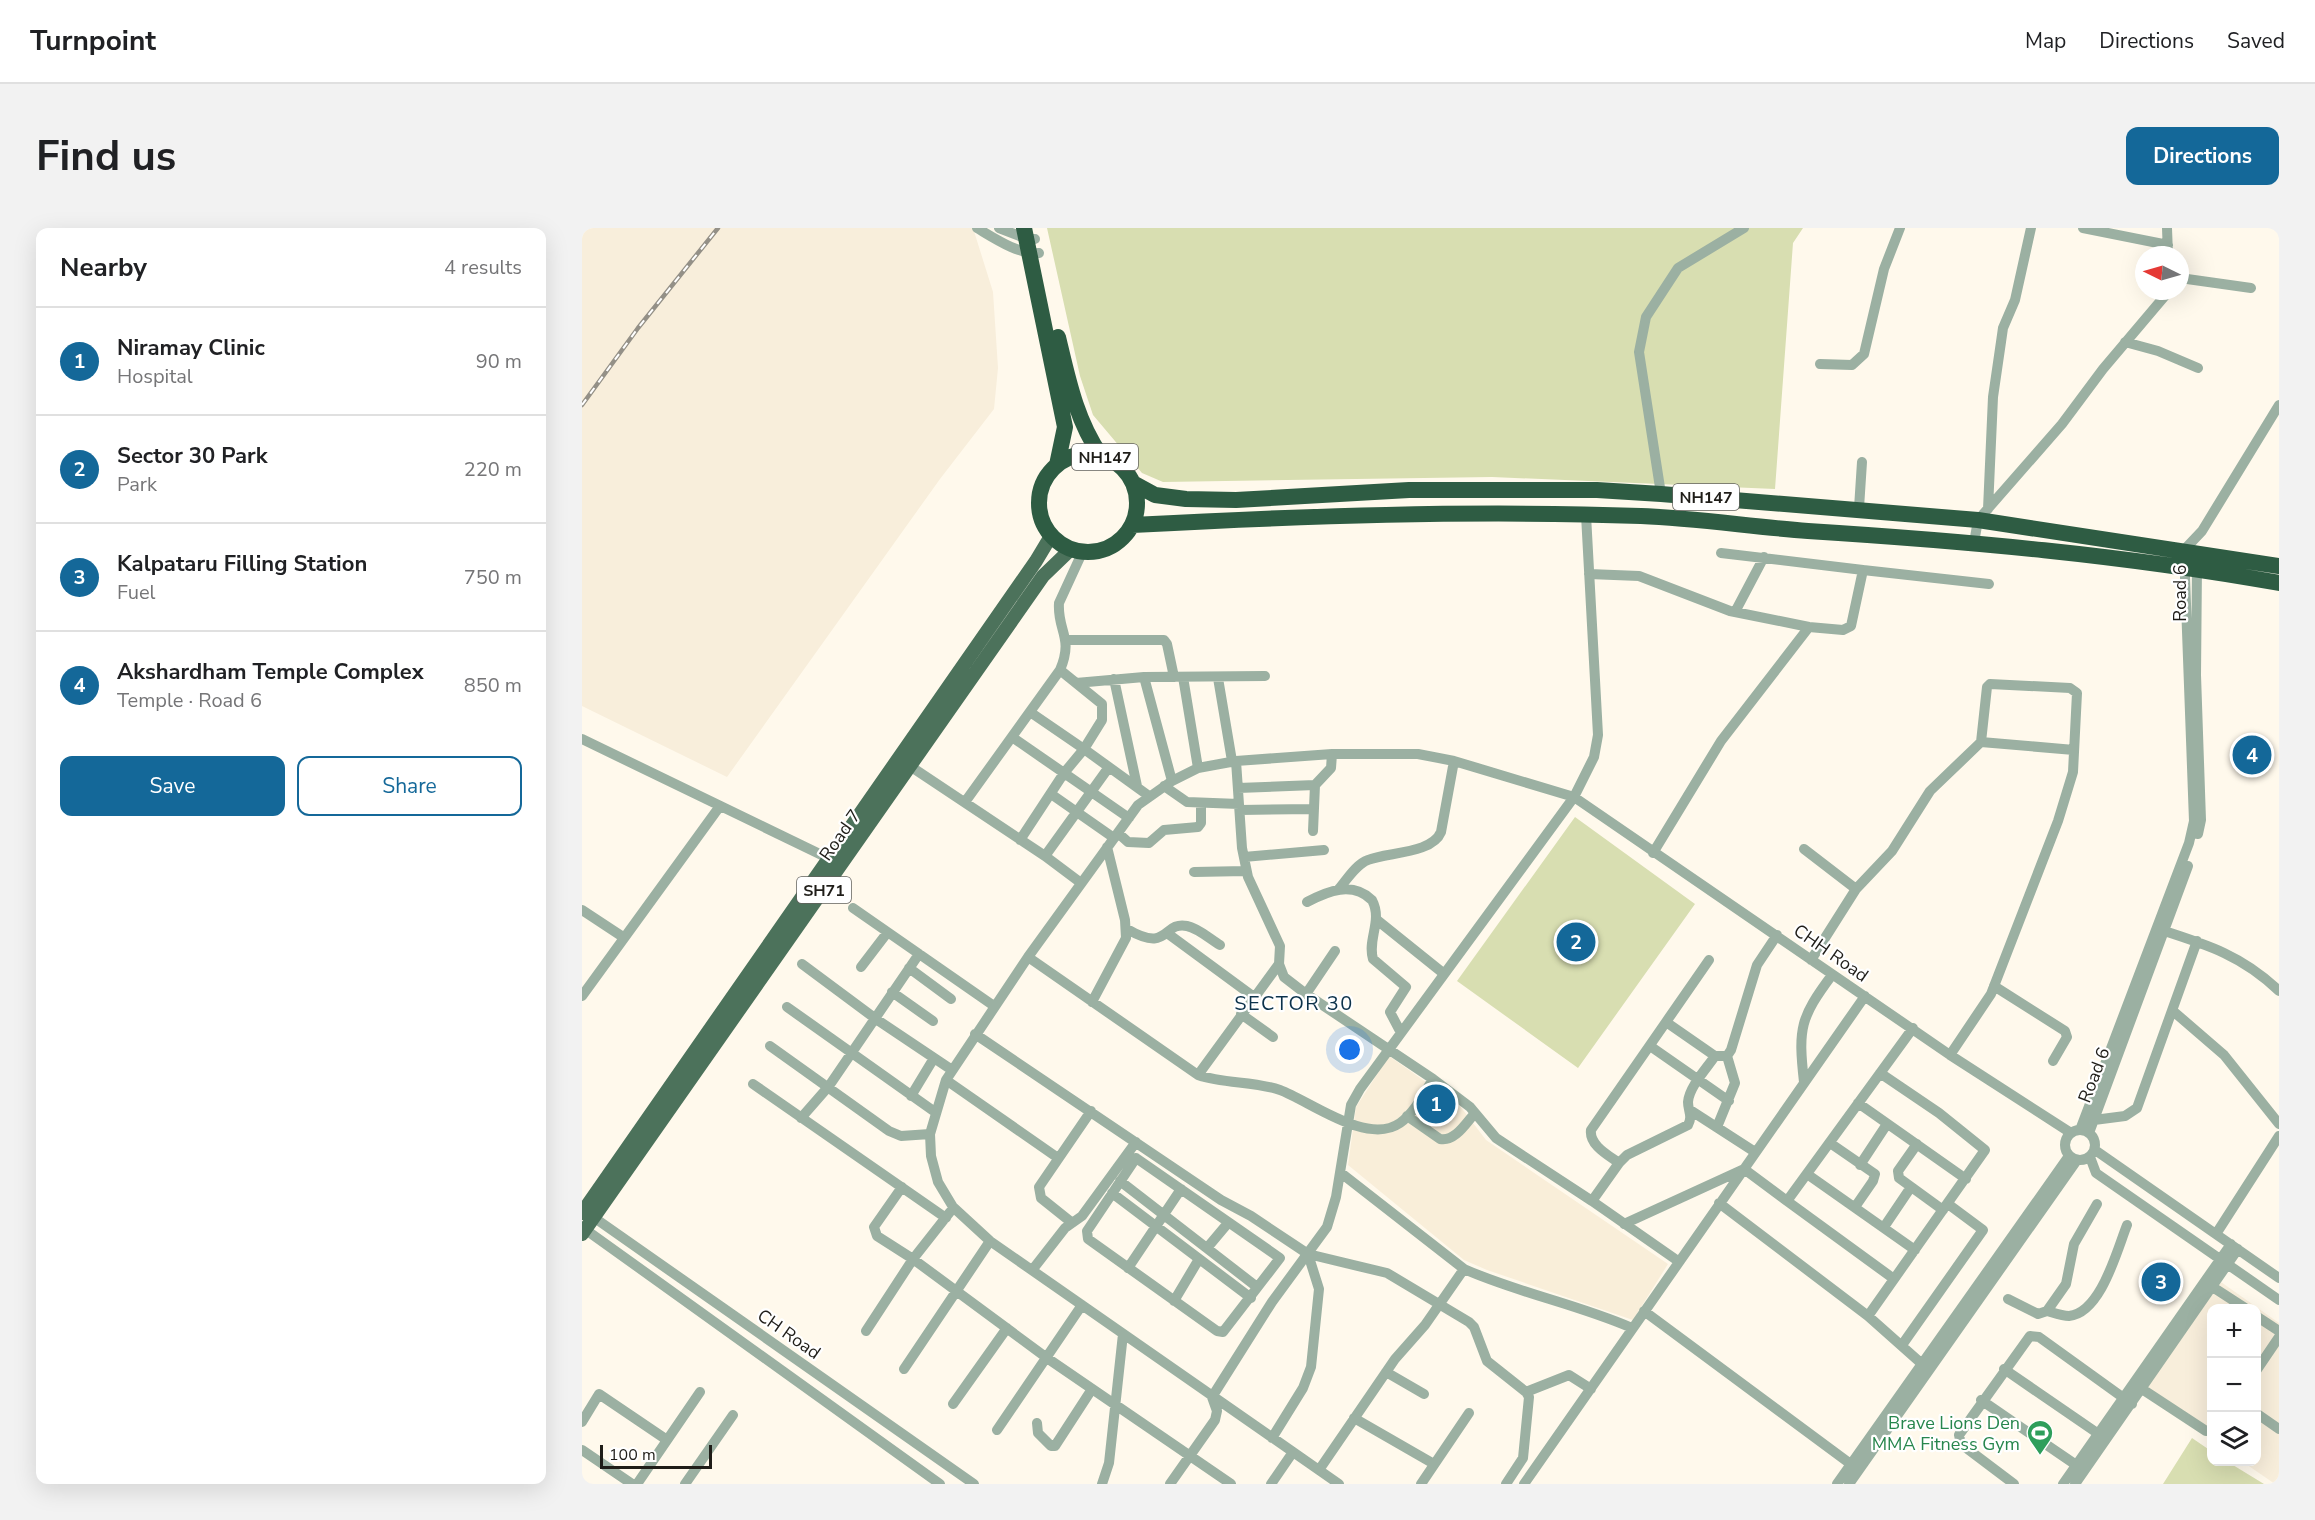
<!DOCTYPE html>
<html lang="en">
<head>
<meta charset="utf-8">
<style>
  body { margin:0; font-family:"Nunito Sans",sans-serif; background:#f2f2f2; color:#202124 }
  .controls { position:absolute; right:18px; bottom:18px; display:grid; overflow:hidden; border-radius:12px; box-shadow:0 6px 24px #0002 }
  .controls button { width:54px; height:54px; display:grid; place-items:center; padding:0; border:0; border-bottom:2px solid #e0e0e0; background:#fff; color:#202124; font:30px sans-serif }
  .compass { position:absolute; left:1553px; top:18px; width:54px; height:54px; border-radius:50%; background:#fff; box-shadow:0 6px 24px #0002; rotate:275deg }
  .scale { position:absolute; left:18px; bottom:15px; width:112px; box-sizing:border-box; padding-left:6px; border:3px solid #1f1d18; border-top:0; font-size:16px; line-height:21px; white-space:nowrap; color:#1f1d18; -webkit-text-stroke:4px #fff; paint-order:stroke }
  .you { position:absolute; left:768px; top:822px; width:21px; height:21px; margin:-15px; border:4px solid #fff; border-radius:50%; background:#1a73e8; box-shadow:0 0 0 9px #1a73e833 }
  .badge { display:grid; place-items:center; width:39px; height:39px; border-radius:50%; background:#146899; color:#fff; font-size:20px; font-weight:700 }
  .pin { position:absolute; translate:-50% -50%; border:3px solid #fff; box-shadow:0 2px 6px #0006 }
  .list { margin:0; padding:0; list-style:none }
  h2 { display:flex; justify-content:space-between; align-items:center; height:78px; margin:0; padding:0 24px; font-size:26px }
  h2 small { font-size:20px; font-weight:400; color:#757577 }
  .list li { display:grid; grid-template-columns:39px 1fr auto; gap:18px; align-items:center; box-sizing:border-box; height:108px; padding:0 24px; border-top:2px solid #e0e0e0 }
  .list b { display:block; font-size:22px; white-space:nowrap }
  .list p { margin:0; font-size:20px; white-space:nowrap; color:#757577 }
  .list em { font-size:20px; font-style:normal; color:#757577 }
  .actions { display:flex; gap:12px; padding:18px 24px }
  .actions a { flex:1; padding:14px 0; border:2px solid #146899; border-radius:12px; text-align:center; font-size:21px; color:#146899 }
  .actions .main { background:#146899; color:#fff }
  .icon { flex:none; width:33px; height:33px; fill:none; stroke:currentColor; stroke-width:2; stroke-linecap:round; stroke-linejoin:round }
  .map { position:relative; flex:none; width:1697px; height:1256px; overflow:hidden; border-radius:12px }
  header { display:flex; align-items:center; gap:36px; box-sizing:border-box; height:84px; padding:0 30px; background:#fff; border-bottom:2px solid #e0e0e0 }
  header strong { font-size:28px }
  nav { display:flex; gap:33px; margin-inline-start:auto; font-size:21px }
  .intro { display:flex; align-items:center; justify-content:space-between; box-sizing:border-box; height:144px; padding:0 36px }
  h1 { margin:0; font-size:42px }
  .button { padding:15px 27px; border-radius:12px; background:#146899; color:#fff; font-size:21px; font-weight:700 }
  main { display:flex; gap:36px; padding:0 36px }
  aside { flex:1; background:#fff; border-radius:12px; box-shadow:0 6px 24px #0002 }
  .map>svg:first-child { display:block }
  .built { fill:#f8eedb }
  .education { fill:#f9eed9 }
  .green { fill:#d8deb1 }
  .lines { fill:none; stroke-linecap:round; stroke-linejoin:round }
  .minor { stroke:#9bb0a2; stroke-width:10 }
  .major { stroke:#4c725b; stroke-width:14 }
  .highway { stroke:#2e5c43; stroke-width:16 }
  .rail-casing { stroke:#949087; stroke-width:4.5 }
  .rail { stroke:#fff; stroke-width:2; stroke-dasharray:7; stroke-linecap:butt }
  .labels { text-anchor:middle; stroke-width:4.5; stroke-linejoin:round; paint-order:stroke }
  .shield { fill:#fff; stroke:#62615d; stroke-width:1.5 }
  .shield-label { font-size:16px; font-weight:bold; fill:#1f1d18 }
  .street-label { font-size:18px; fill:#1f1d18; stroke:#fff }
  .leisure-label { font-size:18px; fill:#27864d; stroke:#fff; text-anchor:end }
  .neighbourhood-label { font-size:20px; letter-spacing:1.5px; fill:#0c324a; stroke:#fff }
</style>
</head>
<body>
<header>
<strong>Turnpoint</strong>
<nav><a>Map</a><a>Directions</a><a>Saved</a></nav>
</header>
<div class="intro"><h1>Find us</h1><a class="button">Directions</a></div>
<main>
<aside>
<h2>Nearby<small>4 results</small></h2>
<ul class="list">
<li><span class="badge">1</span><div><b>Niramay Clinic</b><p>Hospital</p></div><em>90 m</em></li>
<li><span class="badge">2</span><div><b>Sector 30 Park</b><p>Park</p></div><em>220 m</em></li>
<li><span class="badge">3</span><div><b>Kalpataru Filling Station</b><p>Fuel</p></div><em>750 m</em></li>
<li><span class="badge">4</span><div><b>Akshardham Temple Complex</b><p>Temple · Road 6</p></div><em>850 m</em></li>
</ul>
<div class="actions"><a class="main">Save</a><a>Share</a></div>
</aside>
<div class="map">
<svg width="1697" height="1256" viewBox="0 0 1697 1256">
  <rect width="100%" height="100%" fill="#fff9ec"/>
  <path class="built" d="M0,0H391L411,64L416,140L412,181L358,251L145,549L0,478Z
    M1639,1054L1697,1095V1256H1693L1661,1234H1674V1080H1630L1629,1211L1562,1163Z"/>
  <path class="education" d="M807,828L878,878L904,912L1086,1036L1051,1092L905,1042L882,1032L766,937L774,879Z"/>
  <path class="green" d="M465,0H1221L1211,15L1193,261L910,249L581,254L560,245L511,187L498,148Z
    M993,589L1113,676L996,840L875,753Z
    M1610,1210L1629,1223L1630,1234H1646L1682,1256H1581Z"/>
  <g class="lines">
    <path class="minor" d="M395,0C412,10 437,27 457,25
      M417,0L445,11H453
      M1501,0L1586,17
      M1585,0L1586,27
      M1598,50L1669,60
      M1543,114L1576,123L1616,140
      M1238,136L1270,137L1282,126L1302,41L1318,0
      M1079,266L1057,124L1064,89L1096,40L1162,0
      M1277,280L1280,234
      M1406,281L1411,169L1419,114L1421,100L1433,72L1449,0
      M1392,315L1396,292L1480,196L1521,141L1587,63
      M1615,337L1614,447L1619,592L1616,606
      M1281,342L1407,356
      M1007,346L1057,348L1148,383L1227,399L1261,402L1269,398L1281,342L1139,325
      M1153,384L1182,329
      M485,412H582L585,416L592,449
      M562,449L590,553
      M601,449L616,540
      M636,450L650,533
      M532,451L555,558
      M494,455L562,449L683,448
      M448,484L502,521L520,492V476L478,442
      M430,509L547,590
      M0,511L248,631
      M1399,514L1492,522
      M322,534L463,628L499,655
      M582,558L605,574L657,576
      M656,560L733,557L749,540L750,526
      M469,566L532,610
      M383,574L478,442C492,409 475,403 477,375L500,325
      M658,582L732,581
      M731,603L733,557
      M536,605L546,614L567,615L582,602L616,599L619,595V576
      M438,612L482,545L502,521L567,568
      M1222,621L1274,661L1229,732
      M1071,625L1139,513L1227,399
      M463,628L527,539
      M662,629L742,622
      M612,644L664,643
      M1274,661L1310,623L1348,563L1399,514L1405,459L1408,456L1488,460L1495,465L1491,544L1476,593L1409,766L1368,827
      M756,662C764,653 774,636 786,632C805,624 850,626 859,604L872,533
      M725,674C746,663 770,653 790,672C801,693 785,711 791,731L824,759L808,784L818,803
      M271,680L412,778
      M0,682L41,709
      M795,692L861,745
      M545,701C588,726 580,693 605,698C616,700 628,711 638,717
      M1579,702C1626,717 1661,728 1697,763
      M585,705L672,769
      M446,729L616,847C642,856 672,853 698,862C728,873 785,918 818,895C832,885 842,866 851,851
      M220,736L294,791L370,842
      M697,736L702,749L724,766L851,851L888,879L914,910L1010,973
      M279,739L305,705
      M327,740L369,771
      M1412,758L1483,803L1485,809L1471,833
      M310,764L351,793
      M724,766L753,723
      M0,768L138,578
      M510,774L544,710L543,692L525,619
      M205,779L353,884
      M1591,783L1642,827L1697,896
      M659,786L691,809
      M1084,794L1127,732
      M393,806L639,972L669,988L726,1026L805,1045L887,1094L892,1099L905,1133L944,1164L947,1169L941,1230L924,1256
      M188,818L307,903L319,908L348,906
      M1068,818L1147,873
      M616,847L697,736L698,718L666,649L660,620L654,533
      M364,852L476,930
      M1222,854C1216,800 1218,790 1250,747
      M171,856L364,990
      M329,868L352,830
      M1276,875L1384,951
      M1108,882L1173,924
      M825,888L858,911C873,914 884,895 893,885
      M219,890L247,858L337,726
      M1512,892L1543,888L1555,880L1615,713
      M1135,899L1153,855L1145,828
      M1483 917a15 15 0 1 1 30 0a15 15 0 1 1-30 0Z
      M1498,902L1607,615L1612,593L1602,322L1620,303L1697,177
      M1507,905L1606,638
      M1248,915L1293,946L1291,953L1273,979
      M1335,916L1316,943L1317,950L1361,982
      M1513,922L1697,1050
      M1508,929L1514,945L1697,1072
      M554,930L698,1030L641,1104L635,1103L506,1011L505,1003Z
      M1037,935L1045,927L1106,897C1111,888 1106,883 1106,874C1107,859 1125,840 1133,828
      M1278,937L1305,896
      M759,945L882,1041C936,1065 995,1076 1050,1100
      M1225,946L1333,1022
      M538,953L675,1059
      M320,959L292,999L295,1008L331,1031L465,1130L649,1256
      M530,965L669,1070
      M1205,973L1312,1051
      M1137,975L1286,1088L1340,1136
      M7,986L392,1256
      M489,994L459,970L457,959L509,883
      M1042,996L1162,941L1205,973L1331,800
      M0,999L358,1256
      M1302,999L1329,959
      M1634,1006L1697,908
      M625,1020L646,995
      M1096,1033L1010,973L1037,935C1026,927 1007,917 1009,902L1084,794L1133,828H1145L1149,822L1175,737L1195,707
      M546,1040L599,961
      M451,1041L483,1000L500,988L554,914
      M1626,1056L1663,1080
      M1426,1071L1456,1086L1465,1083L1484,1056L1492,1016L1515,976
      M592,1073L617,1031
      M1062,1083L1274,1240
      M1465,1083C1472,1085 1480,1088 1487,1088C1519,1085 1535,1022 1545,997
      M1286,1088L1403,922L1357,885L1298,845
      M1674,1088L1697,1103
      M284,1103L331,1031L368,984
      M1320,1117L1401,1002L1366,976
      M322,1141L408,1013
      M1422,1141L1521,1209
      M1674,1143L1697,1109
      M804,1144L842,1166
      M1560,1161L1624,1203H1630
      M944,1164L987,1147L1009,1161
      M1399,1172L1500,1241
      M371,1176L425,1100
      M1674,1185L1697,1201
      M772,1190L852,1236
      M0,1194L17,1166L85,1212
      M455,1195L456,1205L469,1218H473L510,1161
      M415,1202L500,1077
      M690,1210L721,1160L729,1139L737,1061L726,1026
      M0,1222L50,1256
      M737,1242L813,1131L843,1097L882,1041
      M55,1256L118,1164
      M103,1256L151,1187
      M520,1256L527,1235L541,1106
      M588,1256L633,1192L635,1183L630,1169L690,1074L745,999L754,969L769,877L778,861L992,569L1012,529L1016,507L1004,287
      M689,1256L711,1224
      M757,1256L408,1013L371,979L356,954L349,928L348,906L364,852L446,729L556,577L590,553L616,540L654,533L750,526H836L872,533L992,569L1368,827L1489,905
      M839,1256L887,1185
      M942,1256L1283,768
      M1255,1256L1487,928
      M1267,1256L1495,932
      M1432,1256L1379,1216L1377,1207L1448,1108L1457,1109L1550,1176
      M1481,1256L1649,1016
      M1493,1256L1656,1021"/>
    <path class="major" d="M0,985L454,333L469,308
      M0,1006L461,348L488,322"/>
    <path class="highway" d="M442,0L483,199L475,237
      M476,109C486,151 494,192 519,228
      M457 275a49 49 0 1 1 98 0a49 49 0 1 1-98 0Z
      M551,255L573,267L604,271L654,272L827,262H1015L1079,266L1396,292L1697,338
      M550,297C719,288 889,282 1059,288C1115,290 1170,299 1226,303C1384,313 1541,327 1697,355"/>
    <g class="rail-casing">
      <path id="rail" d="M0,177L56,100L136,0"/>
    </g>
    <use href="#rail" class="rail"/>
  </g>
  <defs>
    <g id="stadium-pin" transform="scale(1.35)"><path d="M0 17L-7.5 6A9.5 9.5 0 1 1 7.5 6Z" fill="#2e9e5b" stroke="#fff"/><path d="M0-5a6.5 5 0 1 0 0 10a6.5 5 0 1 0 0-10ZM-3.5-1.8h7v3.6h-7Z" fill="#fff"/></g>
  </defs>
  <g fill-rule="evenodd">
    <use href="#stadium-pin" x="1458" y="1205"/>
  </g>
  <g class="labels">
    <g class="shield">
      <rect x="490" y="216" width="66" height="26" rx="4.5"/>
      <rect x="1091" y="256" width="66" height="26" rx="4.5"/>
      <rect x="215" y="649" width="54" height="26" rx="4.5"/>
    </g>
    <g class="shield-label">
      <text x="523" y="235">NH147</text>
      <text x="1124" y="275">NH147</text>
      <text x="242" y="668">SH71</text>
    </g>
    <g class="street-label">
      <text transform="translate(1598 365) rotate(-90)" y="6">Road 6</text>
      <text transform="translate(258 607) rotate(-55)" y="6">Road 7</text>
      <text transform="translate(1249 725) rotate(35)" y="6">CHH Road</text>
      <text transform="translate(1512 847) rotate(-69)" y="6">Road 6</text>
      <text transform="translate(207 1106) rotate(35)" y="6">CH Road</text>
    </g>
    <g class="leisure-label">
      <text x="1438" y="1201">Brave Lions Den<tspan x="1438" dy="21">MMA Fitness Gym</tspan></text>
    </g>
    <g class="neighbourhood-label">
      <text x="712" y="782">SECTOR 30</text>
    </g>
  </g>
</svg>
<div class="controls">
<button>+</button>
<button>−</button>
<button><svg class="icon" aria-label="layers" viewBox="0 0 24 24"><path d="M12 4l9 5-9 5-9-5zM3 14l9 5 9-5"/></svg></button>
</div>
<svg class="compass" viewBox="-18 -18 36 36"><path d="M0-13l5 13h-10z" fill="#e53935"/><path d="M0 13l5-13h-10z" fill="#757577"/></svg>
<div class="scale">100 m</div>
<div class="you"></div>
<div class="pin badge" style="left:854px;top:876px">1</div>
<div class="pin badge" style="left:994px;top:714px">2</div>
<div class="pin badge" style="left:1579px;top:1054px">3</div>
<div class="pin badge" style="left:1670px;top:527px">4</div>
</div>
</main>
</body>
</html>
